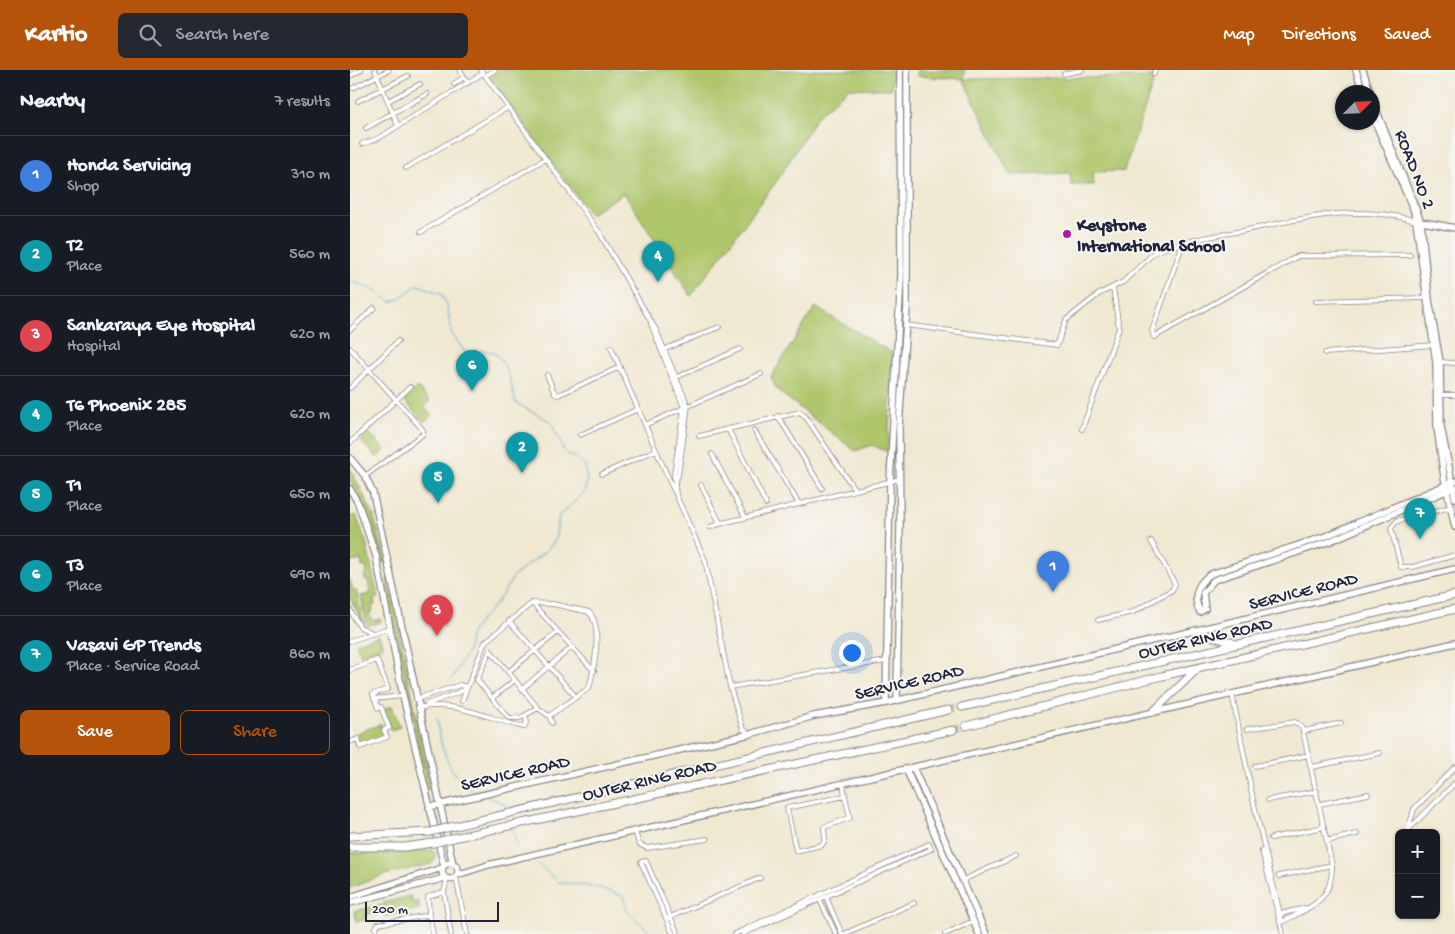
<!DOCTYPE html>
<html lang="en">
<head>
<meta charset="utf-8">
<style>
  body { margin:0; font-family:"Gochi Hand",sans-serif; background:#242831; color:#f1f3f6 }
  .controls { position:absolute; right:15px; bottom:15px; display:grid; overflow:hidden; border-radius:8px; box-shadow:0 1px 4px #0004 }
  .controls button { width:45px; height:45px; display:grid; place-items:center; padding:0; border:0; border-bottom:1px solid #363941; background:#171b24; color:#f1f3f6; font:25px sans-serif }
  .compass { position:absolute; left:985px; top:15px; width:45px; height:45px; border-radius:50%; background:#171b24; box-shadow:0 1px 4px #0004; rotate:66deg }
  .scale { position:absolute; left:15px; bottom:12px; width:134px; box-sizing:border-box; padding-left:5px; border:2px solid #22223b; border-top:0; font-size:14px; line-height:18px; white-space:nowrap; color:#22223b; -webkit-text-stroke:4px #f6f6f2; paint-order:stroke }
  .you { position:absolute; left:501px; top:582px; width:18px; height:18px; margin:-12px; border:4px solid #fff; border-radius:50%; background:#1a73e8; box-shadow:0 0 0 8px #1a73e833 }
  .badge { display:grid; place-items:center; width:32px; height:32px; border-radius:50%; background:#b45309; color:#fff; font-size:16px; font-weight:700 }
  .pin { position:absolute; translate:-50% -41px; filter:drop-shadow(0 1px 2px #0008) }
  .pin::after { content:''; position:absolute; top:26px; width:18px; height:15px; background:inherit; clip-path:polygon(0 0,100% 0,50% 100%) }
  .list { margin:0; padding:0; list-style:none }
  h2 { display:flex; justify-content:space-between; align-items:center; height:65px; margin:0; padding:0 20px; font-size:21px }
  h2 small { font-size:16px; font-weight:400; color:#9ea1a6 }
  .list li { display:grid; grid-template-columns:32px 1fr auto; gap:15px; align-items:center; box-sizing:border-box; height:80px; padding:0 20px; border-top:1px solid #363941 }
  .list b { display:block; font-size:19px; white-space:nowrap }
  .list p { margin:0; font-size:16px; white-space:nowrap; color:#9ea1a6 }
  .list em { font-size:16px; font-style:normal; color:#9ea1a6 }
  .actions { display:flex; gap:10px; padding:15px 20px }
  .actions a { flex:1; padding:11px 0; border:1px solid #b45309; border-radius:8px; text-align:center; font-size:18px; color:#b45309 }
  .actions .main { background:#b45309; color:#fff }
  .icon { flex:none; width:28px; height:28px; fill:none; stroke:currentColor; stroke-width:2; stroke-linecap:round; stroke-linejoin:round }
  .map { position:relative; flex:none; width:1105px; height:864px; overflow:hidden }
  header { display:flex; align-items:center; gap:30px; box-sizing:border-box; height:70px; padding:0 25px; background:#b45309; color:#fff }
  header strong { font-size:24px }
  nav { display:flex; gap:28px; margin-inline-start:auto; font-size:18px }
  .search { width:350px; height:45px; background:#242831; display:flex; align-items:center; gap:12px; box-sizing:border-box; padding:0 18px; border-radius:8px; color:#9ea1a6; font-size:19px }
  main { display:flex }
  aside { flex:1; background:#171b24 }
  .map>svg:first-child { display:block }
  .green { fill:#afc66b; stroke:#687453 }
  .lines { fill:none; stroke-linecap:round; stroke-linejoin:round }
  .stream { stroke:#48a7c7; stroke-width:1 }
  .highway-tunnel { stroke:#c7c0b3; stroke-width:7; stroke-dasharray:7 3.5; stroke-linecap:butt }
  .street-casing { stroke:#898586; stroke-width:5.5 }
  .secondary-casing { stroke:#898586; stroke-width:8 }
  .highway-casing { stroke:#898586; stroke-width:9 }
  .street { stroke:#fff; stroke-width:4 }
  .secondary { stroke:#fff; stroke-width:5.5 }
  .highway { stroke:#fff; stroke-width:7 }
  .highway-bridge-casing { stroke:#898586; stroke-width:9; stroke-linecap:butt }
  .highway-bridge { stroke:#fff; stroke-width:7 }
  .poi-dot { fill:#b5179e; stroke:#f6f6f2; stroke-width:2 }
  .labels { text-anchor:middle; stroke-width:4; stroke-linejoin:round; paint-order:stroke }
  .street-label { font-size:18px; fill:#22223b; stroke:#f6f6f2 }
  .poi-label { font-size:18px; font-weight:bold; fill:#22223b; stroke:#f6f6f2; text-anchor:start }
</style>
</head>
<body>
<header>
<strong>Kartio</strong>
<div class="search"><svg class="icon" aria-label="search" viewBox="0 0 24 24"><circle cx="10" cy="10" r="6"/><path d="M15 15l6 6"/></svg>Search here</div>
<nav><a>Map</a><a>Directions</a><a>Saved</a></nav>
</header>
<main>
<aside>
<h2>Nearby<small>7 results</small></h2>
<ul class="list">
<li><span class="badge" style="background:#3f7fe0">1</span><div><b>Honda Servicing</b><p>Shop</p></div><em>310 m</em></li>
<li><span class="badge" style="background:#0f9aa8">2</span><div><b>T2</b><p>Place</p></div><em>560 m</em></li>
<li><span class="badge" style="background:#e0444e">3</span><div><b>Sankaraya Eye Hospital</b><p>Hospital</p></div><em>620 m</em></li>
<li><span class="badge" style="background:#0f9aa8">4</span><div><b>T6 Phoenix 285</b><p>Place</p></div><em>620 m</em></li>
<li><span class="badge" style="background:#0f9aa8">5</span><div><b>T1</b><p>Place</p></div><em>650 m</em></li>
<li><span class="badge" style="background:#0f9aa8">6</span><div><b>T3</b><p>Place</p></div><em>690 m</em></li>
<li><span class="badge" style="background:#0f9aa8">7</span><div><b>Vasavi GP Trends</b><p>Place · Service Road</p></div><em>860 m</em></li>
</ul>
<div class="actions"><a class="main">Save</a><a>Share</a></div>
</aside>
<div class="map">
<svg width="1105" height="864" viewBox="0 0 1105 864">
  <rect width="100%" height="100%" fill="#f6f6f2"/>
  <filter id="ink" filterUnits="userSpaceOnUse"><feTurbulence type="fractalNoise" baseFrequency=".02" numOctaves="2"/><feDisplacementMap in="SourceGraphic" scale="10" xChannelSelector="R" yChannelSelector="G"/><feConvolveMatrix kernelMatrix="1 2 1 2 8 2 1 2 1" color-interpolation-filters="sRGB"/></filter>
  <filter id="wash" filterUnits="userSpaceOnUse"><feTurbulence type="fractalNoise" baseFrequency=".0096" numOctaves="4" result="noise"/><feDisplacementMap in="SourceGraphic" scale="20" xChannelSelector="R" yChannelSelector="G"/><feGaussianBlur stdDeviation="1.12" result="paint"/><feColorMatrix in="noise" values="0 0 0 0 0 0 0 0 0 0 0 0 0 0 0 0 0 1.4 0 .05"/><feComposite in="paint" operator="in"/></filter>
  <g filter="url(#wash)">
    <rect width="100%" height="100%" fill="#f0e8d1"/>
    <path class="green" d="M149,0H543L541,19L499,18L467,46L429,108L341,226L274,123L240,144L139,7Z
      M567,0H615L614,9L805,7L774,101L743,102L744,115H721L720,103L660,105L613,9L567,6Z
      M465,237L542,283L538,382L522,375L505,381L427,320L421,307Z
      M67,317L80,331L74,337L82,345L74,352L54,330Z
      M18,362L35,380L27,388L10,370Z
      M0,398L23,444L37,494L31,491L22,454L0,410Z
      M6,445L16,472L28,528L24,529L25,535L22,536L23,541L19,543L22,551L30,549L31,552L17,556L11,526L20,524L18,510H15L14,505L17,504L16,496L12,497L11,490L0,492V447Z
      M0,509L3,520H6L14,554L0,528Z
      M37,509H39L81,719H77L75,709L39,532Z
      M29,565L33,577L11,585L6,573Z
      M42,636L50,657L41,660L34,639Z
      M31,654L35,666L11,674L7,663Z
      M81,780L86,783L85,789L81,794L34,805L0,818V783H51Z
      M61,826L63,833L68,831L70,839L35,847L33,833Z
      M31,835L33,841L14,845L15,850L7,851L4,841Z"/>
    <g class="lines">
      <path class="stream" d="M0,211L25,220L41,232L49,229L67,215L91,223L97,235L102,264L115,282C122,282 132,280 139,281C158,286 161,318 166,333L201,352L213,379L219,385L227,388L235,395L237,413L233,424L209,446L205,471L198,479L164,506L148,531L127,554L121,563L118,580L102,609
        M87,648C89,676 100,709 127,723
        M136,726L155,734L157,741
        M162,757L167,776
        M188,794L208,812L250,818L273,826L277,841L302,864
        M745,864H757"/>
    </g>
  </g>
  <g filter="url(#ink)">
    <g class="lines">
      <path class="highway-tunnel" d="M598,640L612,637
        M603,660L616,656"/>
      <g class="street-casing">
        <path id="street" d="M25,0L48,56
          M110,0L118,13
          M131,0L249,162L306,260L338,336L328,406L325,411
          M714,4L732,0
          M804,4L805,0
          M0,6L11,0
          M135,6L145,0
          M104,14L114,7
          M3,18L39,0
          M8,31L58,6
          M38,31L70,14
          M16,58L77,24
          M12,74L29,68L133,3
          M56,98L157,38
          M71,162L195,89
          M833,173L802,261L804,267L948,186L1060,185
          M966,231L1075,228
          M301,254L334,338L324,404L326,425L355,490L380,617L393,659L400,664
          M556,255L707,275L716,250L749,224L773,212L805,182L822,176C844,169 869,165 892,161C950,149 1008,133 1066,151
          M0,260L24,238
          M261,277L324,421
          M0,278L73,360V364L15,406
          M313,280L369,257
          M975,283L1084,275
          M1090,292L1105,293
          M197,305L205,324L208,325L270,297
          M327,307L390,279
          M0,318L48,271
          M1091,325H1105
          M428,346L472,418
          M295,355L411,304
          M378,359L416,434
          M732,359L769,258L763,218
          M404,360L449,434
          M230,365L288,339
          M349,366L450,342L455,346L505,420
          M0,373L60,317
          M362,384L395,447
          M252,404L306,380
          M351,415L369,451L373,453L550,409
          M1101,437L1047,451L1041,458L1051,497H1063L1105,485
          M360,457L373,453
          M182,533L244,601
          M0,540L10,557L21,562
          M748,550L783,542L822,520L825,514L801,471
          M159,551L226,627
          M0,571L39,558
          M0,600L27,590L38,619L23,624L28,638L31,637L39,658L34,660L37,667L10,677L8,669L0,672
          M158,602L208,562
          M380,617L536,591
          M172,619L222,577
          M882,624L904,734L932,852C960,837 983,831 982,795L952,657L945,652L897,659
          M142,628L165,610
          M24,629L53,626
          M66,629L110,615L117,617
          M112,631L135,572L182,533L203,534L239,542C253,556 244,600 239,618L199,646L188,638L170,648H159L127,610L140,580L188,638
          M77,634L115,620
          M68,638C105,630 139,649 174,657L177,651L175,646
          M199,646L202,653
          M954,661L991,653
          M905,696L959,685
          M962,697L1030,683
          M493,713L495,726L437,738L446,781L472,775L475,770L474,757L500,748L495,726
          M918,730L967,721
          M970,734L1018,724
          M1059,759L1105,713
          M1058,760L1064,739L1105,697
          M285,761L289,774L297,778L357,769
          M921,768L974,757
          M977,771L1007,764
          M912,781L933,864
          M929,806L982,795
          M106,807L117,864
          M97,809L94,822L101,864
          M613,810L666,786
          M476,827L492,864
          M470,830L486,864
          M930,844L955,838
          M318,848L410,808
          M27,864L26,858L28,854L79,845
          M83,864L79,845L78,827L94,822
          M323,864L291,792L296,791L328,864
          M385,864L579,774L581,779
          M393,864L581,779
          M494,864L564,833
          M595,864L623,851"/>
      </g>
      <g class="secondary-casing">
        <path id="secondary" d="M1006,0L1013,22
          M1013,0L1020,22
          M1022,29L1071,152L1079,230L1090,292L1091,357L1105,428
          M1022,45L1064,141L1066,151L1086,292L1087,357L1094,407L1105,457
          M1068,151L1105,158
          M0,388L15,406L23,423L103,794
          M1105,411L976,466L861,504C847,513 842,527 850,542L855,539L853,523L864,510L978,472L1105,417
          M0,419L8,433L26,486L53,626L94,796
          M547,630L550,454L549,357L557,237V0
          M536,633L540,410L551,206L550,0
          M563,697L636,864
          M556,699L629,864
          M79,737L400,664L464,646L536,633L682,599L1105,499
          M92 801a8 8 0 1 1 16 0a8 8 0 1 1-16 0Z
          M107,805L138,795L285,761L1105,573
          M0,827L92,798
          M0,833L95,808"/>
      </g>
      <g class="highway-casing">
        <path id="highway" d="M844,561L887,574
          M612,637L1105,525
          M803,642L848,598
          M616,656L812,606L1105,539
          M101,757L598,640
          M0,766L80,762
          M103,768L603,660
          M0,777H55L83,773"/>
      </g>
      <use href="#street" class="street"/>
      <use href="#secondary" class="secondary"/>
      <use href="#highway" class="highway"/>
      <g class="highway-bridge-casing">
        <path id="highway-bridge" d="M80,762L101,757
          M83,773L103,768"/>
      </g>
      <use href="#highway-bridge" class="highway-bridge"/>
    </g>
  </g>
  <circle class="poi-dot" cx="717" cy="164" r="5"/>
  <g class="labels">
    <g class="street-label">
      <text transform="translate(1066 99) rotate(69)" y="6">ROAD NO 2</text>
      <text transform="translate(953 520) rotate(-14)" y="6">SERVICE ROAD</text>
      <text transform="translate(855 567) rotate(-13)" y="6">OUTER RING ROAD</text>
      <text transform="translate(559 611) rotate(-13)" y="6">SERVICE ROAD</text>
      <text transform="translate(165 702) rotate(-13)" y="6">SERVICE ROAD</text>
      <text transform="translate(299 709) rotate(-13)" y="6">OUTER RING ROAD</text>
    </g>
    <g class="poi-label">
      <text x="727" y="160">Keystone<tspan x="727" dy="21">International School</tspan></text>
    </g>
  </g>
</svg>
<div class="controls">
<button>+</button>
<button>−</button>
</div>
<svg class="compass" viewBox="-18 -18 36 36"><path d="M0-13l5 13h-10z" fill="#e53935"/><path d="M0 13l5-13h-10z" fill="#9ea1a6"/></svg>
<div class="scale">200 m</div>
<div class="you"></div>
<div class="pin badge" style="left:703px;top:522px;background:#3f7fe0">1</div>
<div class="pin badge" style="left:172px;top:403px;background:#0f9aa8">2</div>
<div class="pin badge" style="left:87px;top:566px;background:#e0444e">3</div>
<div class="pin badge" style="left:308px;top:212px;background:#0f9aa8">4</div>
<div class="pin badge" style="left:88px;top:433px;background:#0f9aa8">5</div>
<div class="pin badge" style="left:122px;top:321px;background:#0f9aa8">6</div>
<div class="pin badge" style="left:1070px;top:469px;background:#0f9aa8">7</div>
</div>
</main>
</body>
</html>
